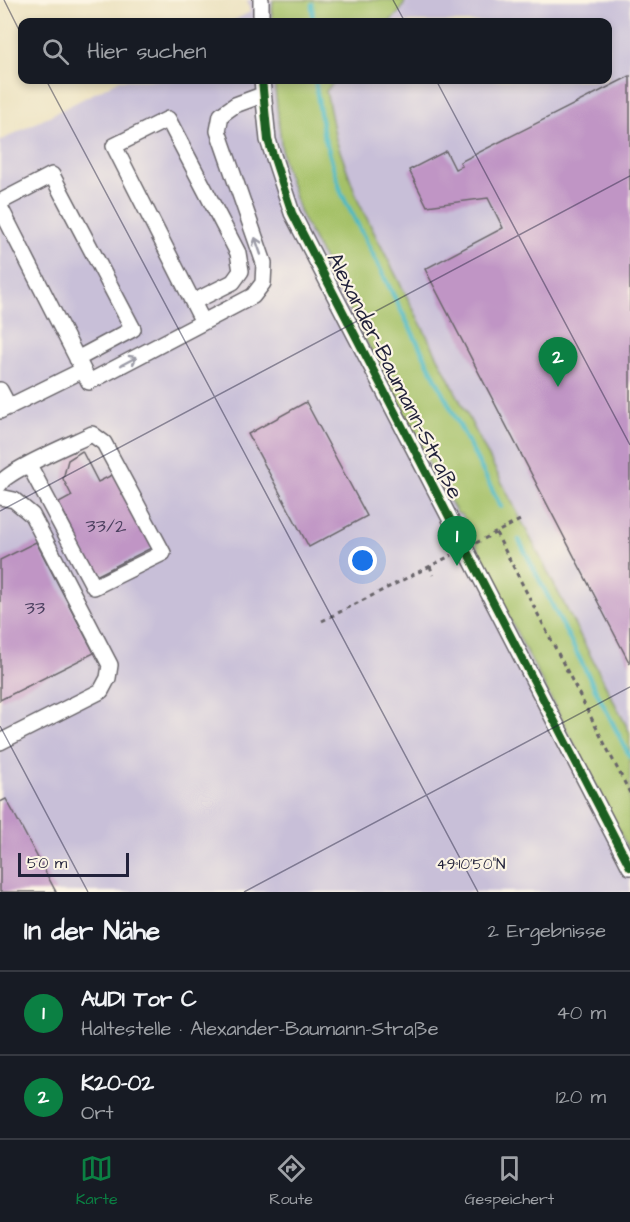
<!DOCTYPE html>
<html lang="de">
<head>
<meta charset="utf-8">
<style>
  body { margin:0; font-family:"Architects Daughter",sans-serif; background:#20242c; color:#f1f3f6 }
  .scale { position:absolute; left:18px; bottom:15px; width:111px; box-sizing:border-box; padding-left:6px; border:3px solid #22223b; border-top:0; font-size:16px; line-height:21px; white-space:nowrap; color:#22223b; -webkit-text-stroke:4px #fcf5e5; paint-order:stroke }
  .you { position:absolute; left:363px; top:561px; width:21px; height:21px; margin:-15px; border:4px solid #fff; border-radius:50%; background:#1a73e8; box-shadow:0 0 0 9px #1a73e833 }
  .badge { display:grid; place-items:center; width:39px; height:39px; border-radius:50%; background:#0b8043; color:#fff; font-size:20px; font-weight:700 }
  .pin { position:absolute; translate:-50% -50px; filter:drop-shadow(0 2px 3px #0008) }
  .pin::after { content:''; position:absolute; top:32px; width:21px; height:18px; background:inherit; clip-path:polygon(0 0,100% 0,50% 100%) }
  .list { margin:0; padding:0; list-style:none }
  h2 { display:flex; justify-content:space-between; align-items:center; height:78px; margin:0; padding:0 24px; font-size:26px }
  h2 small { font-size:20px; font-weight:400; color:#9ea1a6 }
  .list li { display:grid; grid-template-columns:39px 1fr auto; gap:18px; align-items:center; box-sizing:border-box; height:84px; padding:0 24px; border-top:2px solid #363941 }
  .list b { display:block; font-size:22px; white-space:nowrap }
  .list p { margin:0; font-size:20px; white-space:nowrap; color:#9ea1a6 }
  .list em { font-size:20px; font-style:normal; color:#9ea1a6 }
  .icon { flex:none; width:33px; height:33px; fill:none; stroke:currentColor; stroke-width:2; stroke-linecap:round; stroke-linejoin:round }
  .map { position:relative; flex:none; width:630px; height:892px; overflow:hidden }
  .search { position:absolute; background:#171b24; box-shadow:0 3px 9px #0003; left:18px; right:18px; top:18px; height:66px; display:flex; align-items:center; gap:15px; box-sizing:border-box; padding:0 21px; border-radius:12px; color:#9ea1a6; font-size:22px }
  .sheet { height:246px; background:#171b24 }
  nav { display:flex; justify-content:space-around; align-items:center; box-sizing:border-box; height:84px; border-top:2px solid #363941; background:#171b24; font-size:16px; color:#9ea1a6 }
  nav a { display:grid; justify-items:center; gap:3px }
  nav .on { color:#0b8043 }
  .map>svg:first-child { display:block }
  .industrial { fill:#c8bfd8 }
  .green { fill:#a5c168; stroke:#647252; stroke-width:1.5 }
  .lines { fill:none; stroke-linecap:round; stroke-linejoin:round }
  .stream { stroke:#4bb9c3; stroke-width:4.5 }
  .building { fill:#c095c5 }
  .minor-casing { stroke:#69656a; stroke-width:18 }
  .path { stroke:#69656a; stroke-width:3; stroke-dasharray:4.5 4.5; stroke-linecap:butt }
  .minor { stroke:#fff; stroke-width:15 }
  .cycleway-casing { stroke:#fcf5e5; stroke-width:11 }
  .cycleway { stroke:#1b5e20; stroke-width:8 }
  .oneway { stroke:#9c9ca7 }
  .ticks { fill:none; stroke:#22223b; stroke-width:1.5; stroke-opacity:0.45 }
  .labels { text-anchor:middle; stroke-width:4.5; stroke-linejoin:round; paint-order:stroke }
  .number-label { font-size:20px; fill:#4a3f5e }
  .street-label { font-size:22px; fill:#22223b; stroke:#fcf5e5 }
  .ticks-label { font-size:15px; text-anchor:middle; fill:#22223b; stroke:#fcf5e5; stroke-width:4.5; stroke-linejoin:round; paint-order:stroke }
</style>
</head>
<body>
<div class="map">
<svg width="630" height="892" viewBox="0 0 630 892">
  <rect width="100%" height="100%" fill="#fcf5e5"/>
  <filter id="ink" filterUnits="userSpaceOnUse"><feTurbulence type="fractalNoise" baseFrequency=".0167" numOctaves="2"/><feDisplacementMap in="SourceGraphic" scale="12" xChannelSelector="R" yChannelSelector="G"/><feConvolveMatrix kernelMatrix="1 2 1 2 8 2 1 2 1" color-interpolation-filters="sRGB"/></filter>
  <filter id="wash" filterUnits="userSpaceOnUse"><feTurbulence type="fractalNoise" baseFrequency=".008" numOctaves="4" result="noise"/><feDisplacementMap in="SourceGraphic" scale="24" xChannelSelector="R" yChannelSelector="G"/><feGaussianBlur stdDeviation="1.35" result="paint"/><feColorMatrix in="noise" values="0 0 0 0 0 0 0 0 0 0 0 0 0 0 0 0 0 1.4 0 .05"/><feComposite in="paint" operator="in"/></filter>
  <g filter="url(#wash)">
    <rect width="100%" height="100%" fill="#ece2c0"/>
    <path class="industrial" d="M247,0H630V892H0V141L120,80H608V22H231L250,12Z"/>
    <path class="green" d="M273,0H405C404,9 396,16 389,22H271Z
      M274,80H336L326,91L336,140L359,203L630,733V852L502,604L472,534L462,515L457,513L438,481L300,213L283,160Z"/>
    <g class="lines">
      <path class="stream" d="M312,4L313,22
        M315,80L323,132L341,192L501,507
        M519,540L630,757"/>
    </g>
    <g id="blocks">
      <path class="building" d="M630,76V664L425,269L503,228L488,198L427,206L409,170L446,151L455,169L462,166L460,162Z
        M306,402L367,516L309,547L248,434Z
        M82,451L98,482L114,474L153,547L96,576L59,503L72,496L63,479L68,460Z
        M36,542L94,653L0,700V560Z
        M6,799L15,815L56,892H0V802Z"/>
    </g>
  </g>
  <g filter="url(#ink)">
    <use href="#blocks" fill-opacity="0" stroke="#69656a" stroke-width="1.5"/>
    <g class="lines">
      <g class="minor-casing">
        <path id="minor" d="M261,22V0
          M262,80L268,140L292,213L630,867
          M0,202L52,175L133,329L77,359
          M0,207L83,370L0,411
          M193,302L233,282L241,271L238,253L168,119L114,146L203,322
          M83,370L89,382L253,296L263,283L264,263L218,131L221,115L235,105L262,95
          M0,390L9,407
          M0,484C8,470 74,443 92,434L104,443L163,553L94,587L29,465
          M0,497L14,500L32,515L110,665L108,678L101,691L0,742"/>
      </g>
      <path class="path" d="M496,533L630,793
        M476,543L520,520
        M430,566L433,575
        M322,621L452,555"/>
      <use href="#minor" class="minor"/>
      <g class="cycleway-casing">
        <path id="cycleway" d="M262,80L268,140L292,213L630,867"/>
      </g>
      <use href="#cycleway" class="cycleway"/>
    </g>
    <defs><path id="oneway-shaft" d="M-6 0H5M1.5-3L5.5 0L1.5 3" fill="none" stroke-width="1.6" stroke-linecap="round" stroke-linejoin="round" transform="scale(1.5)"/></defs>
    <g class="oneway">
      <use href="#oneway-shaft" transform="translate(258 246) rotate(-109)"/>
      <use href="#oneway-shaft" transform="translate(129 361) rotate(-28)"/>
    </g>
  </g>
  <path class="ticks" d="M4,0L22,36M393,0L405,22M46,80L478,892M436,80L630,445M0,511L630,176M0,726L88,892M244,892L630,687"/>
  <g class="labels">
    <g class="number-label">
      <text x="106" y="532">33/2</text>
      <text x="35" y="614">33</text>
    </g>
    <g class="street-label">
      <text transform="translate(396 375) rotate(63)" y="8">Alexander-Baumann-Straße</text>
    </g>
  </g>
  <g class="ticks-label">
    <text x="471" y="869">49°10'50"N</text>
  </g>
</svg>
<div class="scale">50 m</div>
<div class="you"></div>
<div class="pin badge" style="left:457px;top:566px">1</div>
<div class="pin badge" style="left:558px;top:387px">2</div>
<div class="search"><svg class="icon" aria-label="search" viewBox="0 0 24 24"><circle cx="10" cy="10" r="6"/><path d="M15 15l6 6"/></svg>Hier suchen</div>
</div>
<section class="sheet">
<h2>In der Nähe<small>2 Ergebnisse</small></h2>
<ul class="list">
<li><span class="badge">1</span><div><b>AUDI Tor C</b><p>Haltestelle · Alexander-Baumann-Straße</p></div><em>40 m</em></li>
<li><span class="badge">2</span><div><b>K20-02</b><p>Ort</p></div><em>120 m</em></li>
</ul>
</section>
<nav>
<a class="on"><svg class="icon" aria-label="map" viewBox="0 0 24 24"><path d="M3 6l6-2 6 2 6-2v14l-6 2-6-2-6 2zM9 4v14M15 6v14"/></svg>Karte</a>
<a><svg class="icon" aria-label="directions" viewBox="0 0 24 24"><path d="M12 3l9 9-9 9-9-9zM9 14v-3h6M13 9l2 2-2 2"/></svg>Route</a>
<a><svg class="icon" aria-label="saved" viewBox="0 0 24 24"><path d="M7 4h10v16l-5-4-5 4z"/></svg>Gespeichert</a>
</nav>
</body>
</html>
